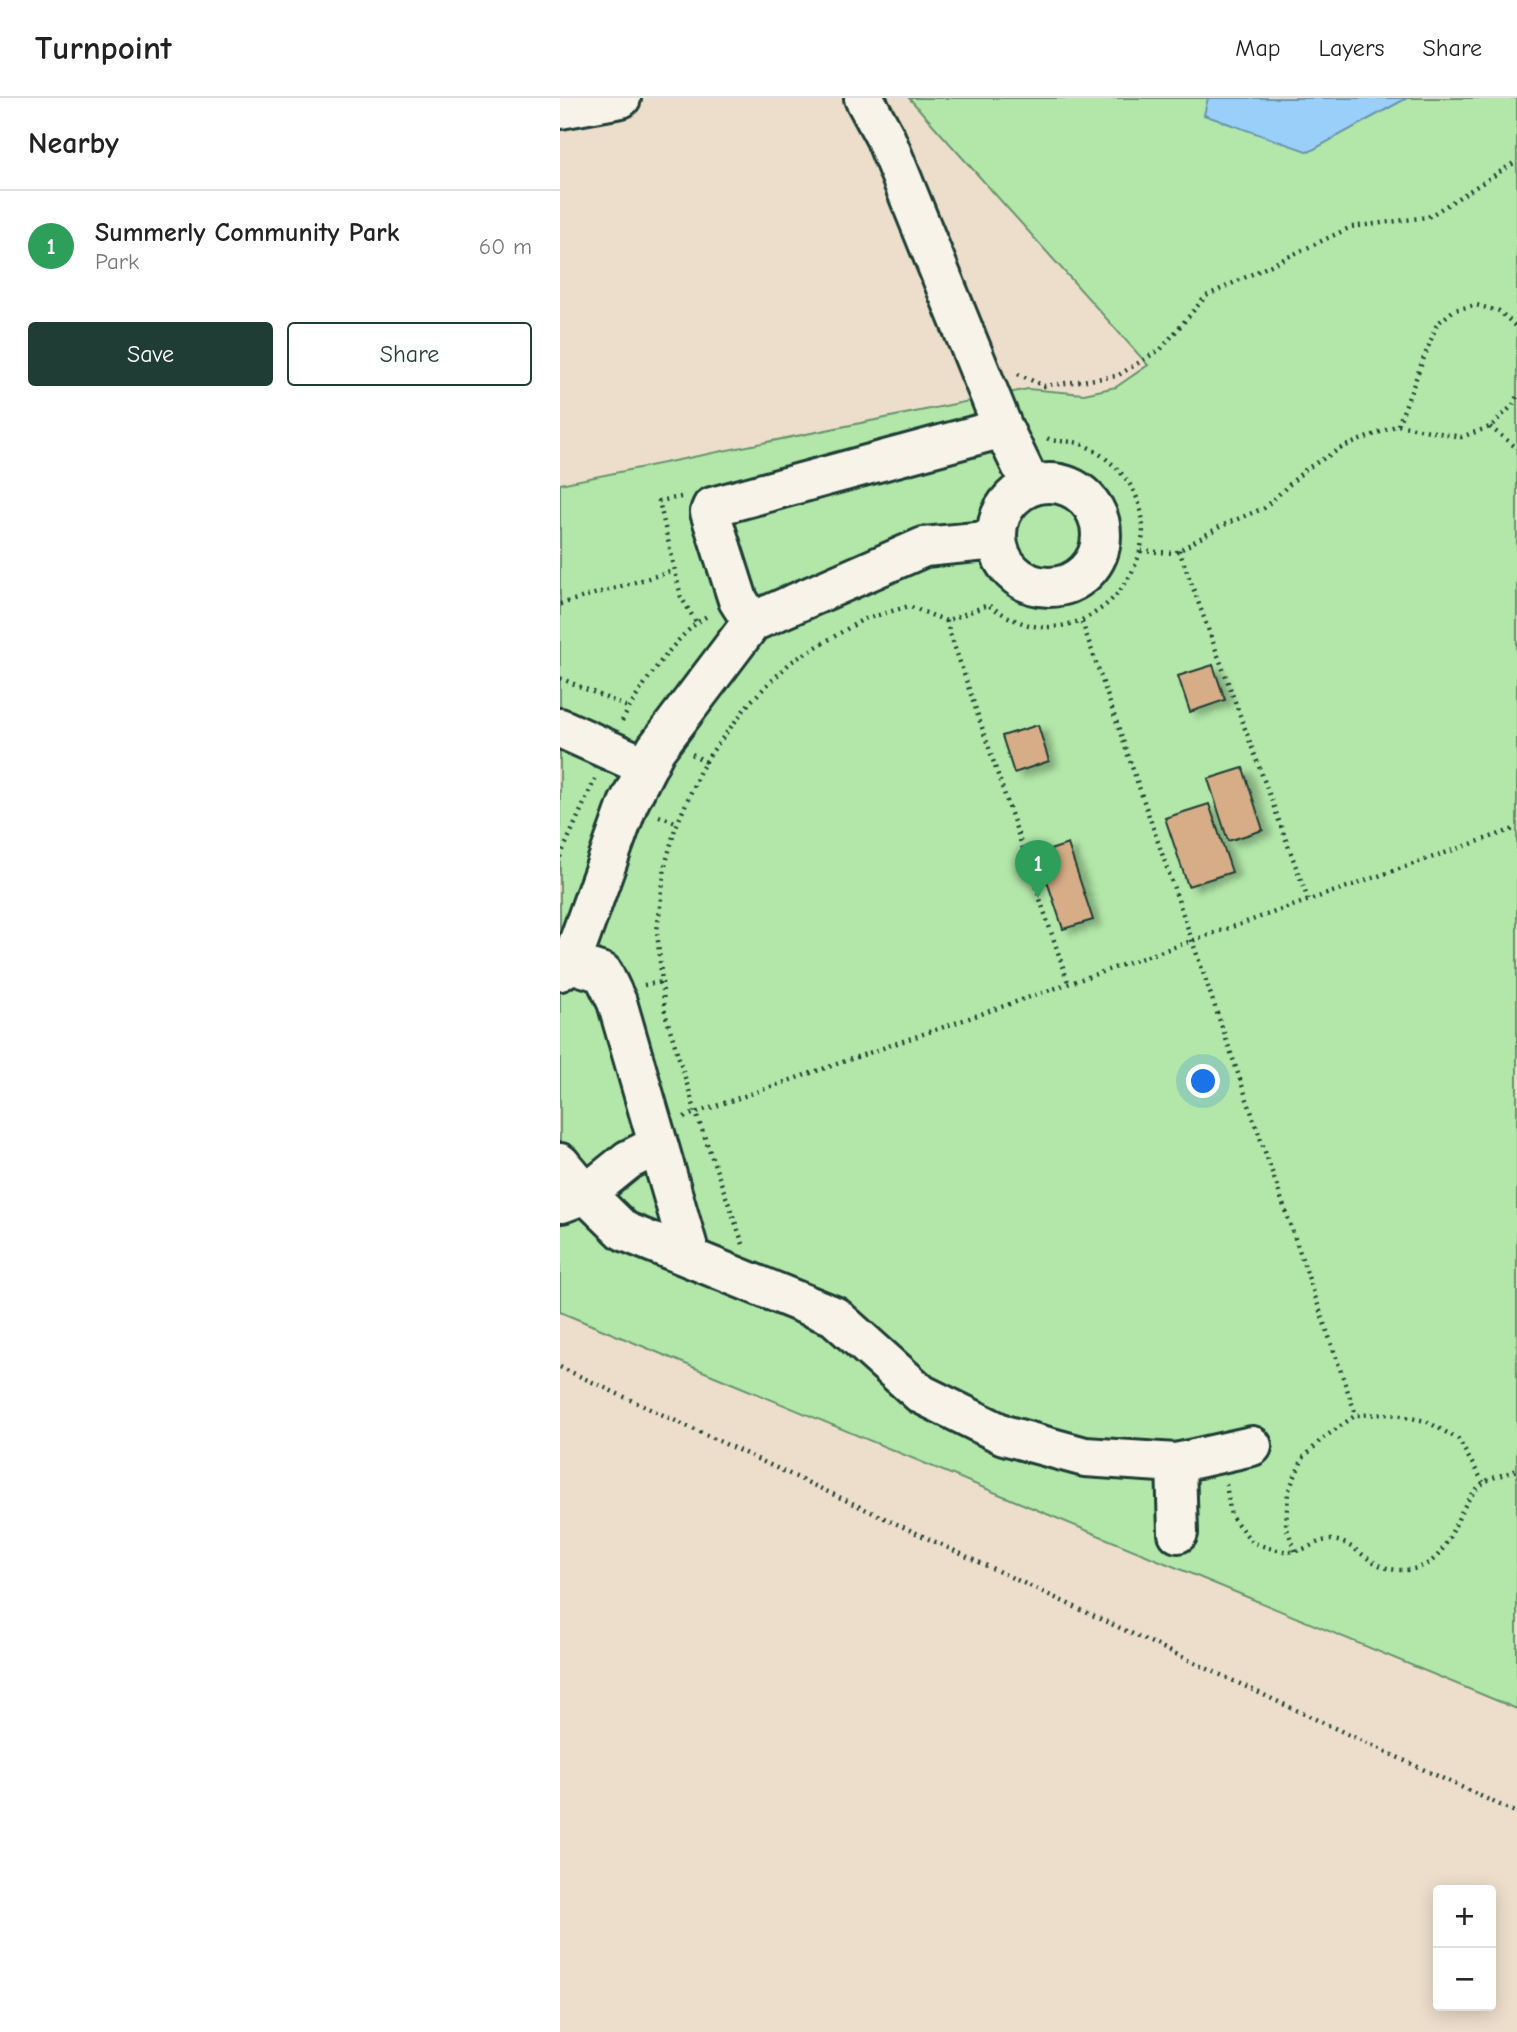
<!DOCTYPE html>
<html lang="en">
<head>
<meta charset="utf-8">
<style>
  body { margin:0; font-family:"Comic Neue",sans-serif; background:#f6f6f6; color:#222 }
  .controls { position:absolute; right:21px; bottom:21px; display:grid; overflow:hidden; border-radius:7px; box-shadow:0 4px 18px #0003 }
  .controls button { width:63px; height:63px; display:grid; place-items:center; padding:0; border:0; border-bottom:2px solid #e0e0e0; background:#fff; color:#222; font:35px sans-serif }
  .you { position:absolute; left:644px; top:984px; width:24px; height:24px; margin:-18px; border:5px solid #fff; border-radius:50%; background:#1a73e8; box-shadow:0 0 0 10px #1a73e833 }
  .badge { display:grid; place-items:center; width:46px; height:46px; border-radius:50%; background:#1f3d34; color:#fff; font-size:23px; font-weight:700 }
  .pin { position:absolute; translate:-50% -58px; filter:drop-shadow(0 2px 4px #0008) }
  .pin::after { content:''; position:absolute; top:37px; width:24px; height:21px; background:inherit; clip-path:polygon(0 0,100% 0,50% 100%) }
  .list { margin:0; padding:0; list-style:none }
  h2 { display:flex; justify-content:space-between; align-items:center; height:91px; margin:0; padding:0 28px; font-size:30px }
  h2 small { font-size:23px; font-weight:400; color:#767676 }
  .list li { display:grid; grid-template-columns:46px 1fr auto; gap:21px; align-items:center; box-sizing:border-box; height:112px; padding:0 28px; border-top:2px solid #e0e0e0 }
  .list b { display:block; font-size:26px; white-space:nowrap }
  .list p { margin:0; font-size:23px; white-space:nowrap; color:#767676 }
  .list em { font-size:23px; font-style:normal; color:#767676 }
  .actions { display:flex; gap:14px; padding:21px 28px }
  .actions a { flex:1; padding:16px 0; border:2px solid #1f3d34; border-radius:7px; text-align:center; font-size:24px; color:#1f3d34 }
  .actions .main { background:#1f3d34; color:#fff }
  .map { position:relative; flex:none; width:957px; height:1934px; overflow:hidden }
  header { display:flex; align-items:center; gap:42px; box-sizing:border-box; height:98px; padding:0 35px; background:#fff; border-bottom:2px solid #e0e0e0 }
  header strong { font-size:33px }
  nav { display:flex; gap:38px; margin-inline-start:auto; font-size:24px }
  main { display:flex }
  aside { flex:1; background:#fff }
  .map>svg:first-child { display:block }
  .green { fill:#b2e7a9; stroke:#68926e; stroke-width:2 }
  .water { fill:#9acff9; stroke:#6995aa; stroke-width:2 }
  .building { fill:#d6ad87; stroke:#1f3d34; stroke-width:2; filter:url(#shadow) }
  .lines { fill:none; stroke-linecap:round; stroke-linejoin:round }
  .minor-casing { stroke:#1f3d34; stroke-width:44 }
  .path { stroke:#1f3d34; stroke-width:4.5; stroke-dasharray:2 5; stroke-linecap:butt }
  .minor { stroke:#f7f3e8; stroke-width:38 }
</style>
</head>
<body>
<header>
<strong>Turnpoint</strong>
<nav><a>Map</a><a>Layers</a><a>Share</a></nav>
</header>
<main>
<aside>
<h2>Nearby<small></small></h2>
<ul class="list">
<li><span class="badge" style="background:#2e9e5b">1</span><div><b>Summerly Community Park</b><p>Park</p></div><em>60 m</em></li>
</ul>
<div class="actions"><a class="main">Save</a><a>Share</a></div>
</aside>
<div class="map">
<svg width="957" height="1934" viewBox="0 0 957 1934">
  <defs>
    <filter id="shadow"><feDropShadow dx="8" dy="4.5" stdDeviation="3.5" flood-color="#0004"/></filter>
  </defs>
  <rect width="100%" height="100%" fill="#eddecb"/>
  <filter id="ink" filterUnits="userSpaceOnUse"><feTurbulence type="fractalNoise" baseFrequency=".0143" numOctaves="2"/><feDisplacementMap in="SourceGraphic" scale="14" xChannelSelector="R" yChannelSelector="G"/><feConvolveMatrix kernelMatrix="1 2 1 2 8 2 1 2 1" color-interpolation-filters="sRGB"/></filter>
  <g filter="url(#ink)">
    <path class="green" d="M349,0H957V1611L0,1214V386L468,291L524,296L556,289L588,267Z"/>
    <path class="water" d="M648,0H847L749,54L644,17Z"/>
    <path class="building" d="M653,567L665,602L630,614L618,578Z
      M478,627L489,663L454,675L442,638Z
      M683,670L703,732L668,743L648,681Z
      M649,706L672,774L628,788L605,720Z
      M508,746L533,822L503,831L478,756Z"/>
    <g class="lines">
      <g class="minor-casing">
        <path id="minor" d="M304,0L325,39L443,330L471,388
          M0,11L61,0
          M437 437a52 52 0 1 1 104 0a52 52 0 1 1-104 0Z
          M437,442L364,449L192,524L178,502L150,414L152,409L443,330
          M0,630L87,669
          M11,865L43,875L57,904L131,1160
          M0,873L11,865L68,706L96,651L192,524
          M0,1065L26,1096L64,1133L274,1218L361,1296L444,1337L525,1359L616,1365L692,1348
          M2,1105L26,1096L68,1062L98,1047
          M616,1365L618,1435"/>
      </g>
      <path class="path" d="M458,276L484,288L557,278L601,251L646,198L791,129L868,119L957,63
        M838,327L877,226L894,212L916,207L939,213L957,229
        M930,329L957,350
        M121,399L99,403L121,499L136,524
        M619,452L749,804
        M581,453L615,455L661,428L704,410L746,371L783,349L838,327L901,339L930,329L952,308L957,298
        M0,506L113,473
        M386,523L509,887
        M522,524L796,1317
        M0,580L70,610
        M62,623C80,590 117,534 149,517
        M132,656L146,664
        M99,718L118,725
        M0,759L35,681
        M84,887L102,884
        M124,1019L957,730
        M183,1146L136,1015L105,915L97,833L105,768L115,731L140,673L151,655L190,604L231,564L302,522L349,508L386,523L428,507C444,517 462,528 482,529C559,533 616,435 561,375C552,364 532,349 518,345C507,342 495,345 487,340
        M0,1269L957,1715
        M666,1386L671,1418L693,1445C707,1449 722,1455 736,1453C748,1451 759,1441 772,1442C796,1444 810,1471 839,1472C895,1474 888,1415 922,1386C930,1379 947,1376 957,1372
        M735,1453L726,1428L728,1394L743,1360L762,1341L796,1317L831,1316L866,1323L898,1341L923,1384"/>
      <use href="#minor" class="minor"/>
    </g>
  </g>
</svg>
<div class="controls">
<button>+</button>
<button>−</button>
</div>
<div class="you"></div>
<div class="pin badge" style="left:478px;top:800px;background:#2e9e5b">1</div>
</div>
</main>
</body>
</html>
